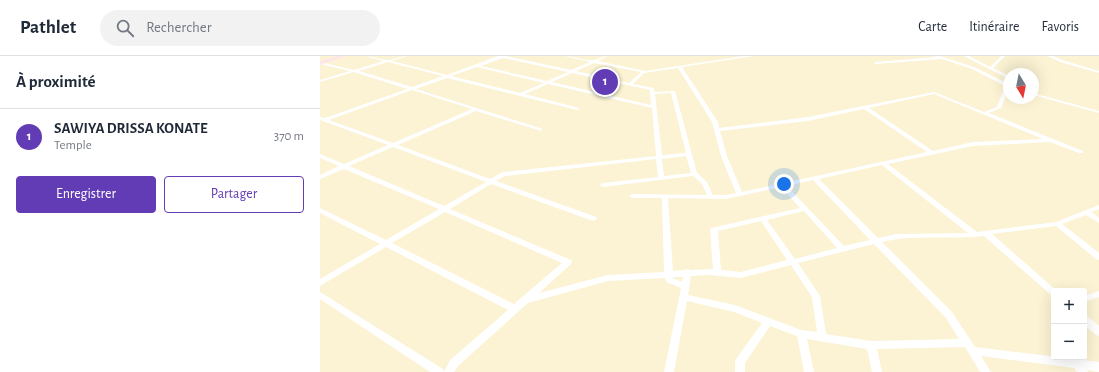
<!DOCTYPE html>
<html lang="fr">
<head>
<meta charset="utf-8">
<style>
  body { margin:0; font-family:"Alegreya Sans",sans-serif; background:#f2f2f3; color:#1f2937 }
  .controls { position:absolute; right:12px; bottom:12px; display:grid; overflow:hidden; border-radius:4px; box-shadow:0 4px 16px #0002 }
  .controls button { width:36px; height:36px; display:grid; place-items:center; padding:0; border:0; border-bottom:1px solid #e0e1e3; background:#fff; color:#1f2937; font:20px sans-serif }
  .compass { position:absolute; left:683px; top:12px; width:36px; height:36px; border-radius:50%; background:#fff; box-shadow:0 4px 16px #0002; rotate:170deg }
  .you { position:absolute; left:464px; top:128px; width:14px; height:14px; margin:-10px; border:3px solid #fff; border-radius:50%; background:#1a73e8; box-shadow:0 0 0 6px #1a73e833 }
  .badge { display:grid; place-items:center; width:26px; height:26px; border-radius:50%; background:#623cb4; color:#fff; font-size:13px; font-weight:700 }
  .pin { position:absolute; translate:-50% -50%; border:2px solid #fff; box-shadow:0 1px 4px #0006 }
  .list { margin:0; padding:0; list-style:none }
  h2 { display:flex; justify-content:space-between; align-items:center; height:52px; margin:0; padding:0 16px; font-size:17px }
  h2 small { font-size:13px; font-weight:400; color:#747a83 }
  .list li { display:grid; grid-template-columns:26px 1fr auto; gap:12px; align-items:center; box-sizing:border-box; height:56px; padding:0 16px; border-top:1px solid #e0e1e3 }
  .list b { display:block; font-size:15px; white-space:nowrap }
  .list p { margin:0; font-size:13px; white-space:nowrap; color:#747a83 }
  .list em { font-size:13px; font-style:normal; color:#747a83 }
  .actions { display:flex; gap:8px; padding:12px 16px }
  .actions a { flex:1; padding:9px 0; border:1px solid #623cb4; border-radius:4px; text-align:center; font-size:14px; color:#623cb4 }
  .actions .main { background:#623cb4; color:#fff }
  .icon { flex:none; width:22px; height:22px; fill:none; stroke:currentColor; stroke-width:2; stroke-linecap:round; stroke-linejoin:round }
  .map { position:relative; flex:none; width:779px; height:316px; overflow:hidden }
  header { display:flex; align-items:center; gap:24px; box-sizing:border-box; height:56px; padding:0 20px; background:#fff; border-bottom:1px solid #e0e1e3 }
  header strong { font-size:19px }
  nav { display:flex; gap:22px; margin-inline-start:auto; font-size:14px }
  .search { width:280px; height:36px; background:#f2f2f3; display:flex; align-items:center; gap:10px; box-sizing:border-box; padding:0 14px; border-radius:22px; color:#747a83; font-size:15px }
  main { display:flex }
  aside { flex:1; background:#fff }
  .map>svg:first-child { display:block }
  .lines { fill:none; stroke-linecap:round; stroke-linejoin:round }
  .street { fill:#fff; fill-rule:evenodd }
  .secondary { fill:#fce7e6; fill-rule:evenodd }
</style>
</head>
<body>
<header>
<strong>Pathlet</strong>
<div class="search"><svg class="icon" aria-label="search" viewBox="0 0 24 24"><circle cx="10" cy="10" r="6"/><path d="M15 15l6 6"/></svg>Rechercher</div>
<nav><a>Carte</a><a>Itinéraire</a><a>Favoris</a></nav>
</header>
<main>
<aside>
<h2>À proximité<small></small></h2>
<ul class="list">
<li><span class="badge">1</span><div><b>SAWIYA DRISSA KONATE</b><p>Temple</p></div><em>370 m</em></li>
</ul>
<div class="actions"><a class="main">Enregistrer</a><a>Partager</a></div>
</aside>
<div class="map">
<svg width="779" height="316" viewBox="0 0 779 316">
  <rect width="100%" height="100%" fill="#fbf3d3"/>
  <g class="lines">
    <path class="street" d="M45,0C53,0 60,4 68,4C74,4 80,0 87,0L72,5L127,19L178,0H186L251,14L270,6L244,0C254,0 265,5 273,4C278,4 282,0 288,0L278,5L325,15L424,0H434L362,11L398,66L399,72L488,61L614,36L664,56L677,51L685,30L652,13L622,3L556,8L554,7L556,6L616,1L614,0H620L654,11L689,28V32L681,52L669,57L763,95V97H759L730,86L653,90L568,108L657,176L736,166L779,149V153L772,156L779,162V167L766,159L742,168L779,197V204L776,203L736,170L672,178L737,235H734V240L731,239L664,180C630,184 595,178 562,186L632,256L655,291L779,306V316L767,314L768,316H757L754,312L661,300L671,316H660L645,291L557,293L562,316H552L547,293L487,283L494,316H484L477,280L450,270L425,307V316H415V306L416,303L442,267L414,256L367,245L354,316H344L361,232L346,226L345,222L288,225L208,247L138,310L134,316H110L0,243V236L123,313L124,316L130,304L188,254L66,191L0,230V223L60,188L0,157V152L66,184L119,153L24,113L0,123V119L19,110L0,102V98L24,108L68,89L0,64V61L5,62L87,33L34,16L0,26V24L30,15L0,8V6L34,14L63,5ZM183,2L248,16L227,25L161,10ZM68,6L123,20L92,31L39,15ZM274,7L321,16L309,27L256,15ZM157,11L224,27L200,37L131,20ZM358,12L392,66L401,100L416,137L406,139H393L387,126L377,117L355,35L334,36V32L313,28L324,17ZM252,17L330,34L331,49L232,26ZM127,22L257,54L259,53V52L205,38L228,28L332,52L336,100L183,116L170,123L78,89L156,55L218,74L220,75L223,73L96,33ZM92,34L152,53L73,87L9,64ZM351,37L366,97L342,99L335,38ZM614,38L723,83L653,86L613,95L549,52ZM544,53L607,96L422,136L407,100L400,75L488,65ZM73,91L166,126L124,150L29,110ZM366,100L371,117L344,120L342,103ZM336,103L338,121L283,127L280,129L283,131L373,120L382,128L387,139L312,138L309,140L312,142H342L344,216L288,219L219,237L251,208L252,206L251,204L130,153L171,128L273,165L277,163L276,161L176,125L185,120ZM562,109L648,177L576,178L558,182L499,123ZM493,124L550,184L524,190L467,130ZM461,131L480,152L391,172L390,174L393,213L371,214L368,213L365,214L353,215L348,142L406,143ZM484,155L517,192L475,203L447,164ZM125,156L242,207L194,248L72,187ZM441,165L467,204L421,216L401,214L398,175ZM554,188L626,262L639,283L551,285L506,278L500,240L478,207ZM471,209L492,241L497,276L481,274L415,249L368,239L371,220L389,219L421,222ZM353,221H363L362,226L353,222Z
      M644,0H649L670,11L681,0H685L673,12L689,20V23Z
      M728,0H733L742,4L779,15V17L740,6Z
      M713,37L779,55V57L713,39Z
      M779,235V241L764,246V240Z
      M764,259L767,260L779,270V280L776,279L764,269Z"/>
    <path class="secondary" d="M17,0H26L0,9V5Z"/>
  </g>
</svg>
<div class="controls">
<button>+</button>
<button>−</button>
</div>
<svg class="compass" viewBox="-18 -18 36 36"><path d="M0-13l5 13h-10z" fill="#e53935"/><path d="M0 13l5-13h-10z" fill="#747a83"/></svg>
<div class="you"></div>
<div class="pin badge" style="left:285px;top:26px">1</div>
</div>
</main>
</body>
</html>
